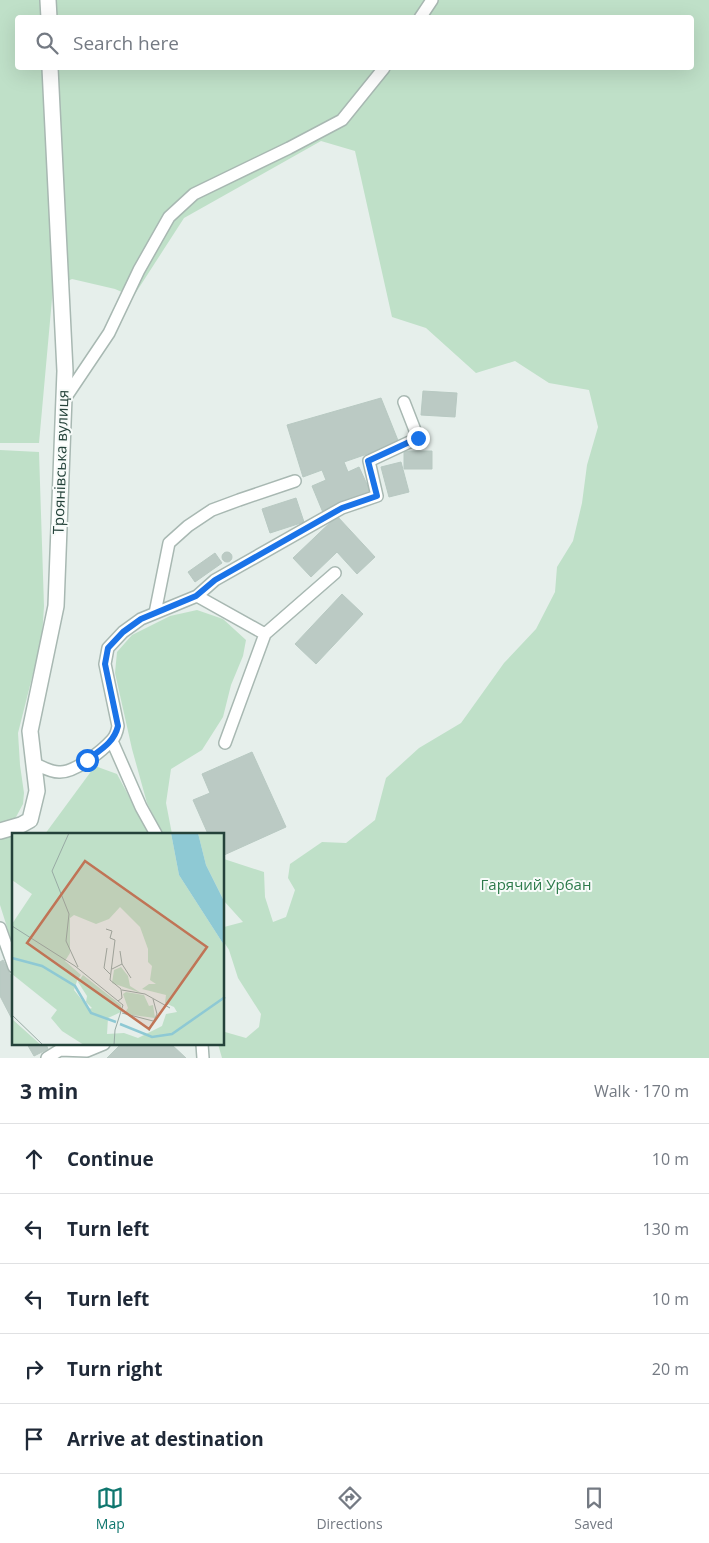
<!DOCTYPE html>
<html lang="en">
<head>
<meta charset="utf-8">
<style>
  body { margin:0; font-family:"Open Sans",sans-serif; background:#f2f2f3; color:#1f2937 }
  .stop { position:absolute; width:15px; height:15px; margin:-11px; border:4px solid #1a73e8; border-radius:50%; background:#fff }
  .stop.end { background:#1a73e8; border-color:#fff; box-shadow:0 1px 5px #0008 }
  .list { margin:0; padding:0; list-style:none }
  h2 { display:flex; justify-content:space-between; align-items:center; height:65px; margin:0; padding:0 20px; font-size:21px }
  h2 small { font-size:16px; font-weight:400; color:#747a83 }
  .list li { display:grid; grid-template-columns:32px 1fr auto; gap:15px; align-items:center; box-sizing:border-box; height:70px; padding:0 20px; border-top:1px solid #e0e1e3 }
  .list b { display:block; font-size:19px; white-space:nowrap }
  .list em { font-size:16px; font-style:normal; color:#747a83 }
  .icon { flex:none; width:28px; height:28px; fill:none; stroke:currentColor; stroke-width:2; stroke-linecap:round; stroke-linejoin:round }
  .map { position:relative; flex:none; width:709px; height:1058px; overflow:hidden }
  .search { position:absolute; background:#fff; box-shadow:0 5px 20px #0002; left:15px; right:15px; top:15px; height:55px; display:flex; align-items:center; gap:12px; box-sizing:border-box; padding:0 18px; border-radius:5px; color:#747a83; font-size:19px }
  .sheet { height:415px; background:#fff }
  nav { display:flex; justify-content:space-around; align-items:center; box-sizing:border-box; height:70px; border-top:1px solid #e0e1e3; background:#fff; font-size:14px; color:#747a83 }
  nav a { display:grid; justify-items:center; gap:2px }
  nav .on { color:#0f766e }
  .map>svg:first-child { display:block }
  .green { fill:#bfe0c8; fill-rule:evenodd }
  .building { fill:#bbcac4; stroke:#b8c9c2 }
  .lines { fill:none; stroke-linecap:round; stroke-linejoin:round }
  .service-casing { stroke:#a8b8b2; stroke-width:14 }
  .minor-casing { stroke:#a8b8b2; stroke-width:18 }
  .service { stroke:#fff; stroke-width:11 }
  .minor { stroke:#fff; stroke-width:15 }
  .route { stroke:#1a73e8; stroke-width:6 }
  .labels { text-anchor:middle; stroke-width:4; stroke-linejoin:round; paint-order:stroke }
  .street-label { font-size:15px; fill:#24423a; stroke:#f7fbf9 }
  .park-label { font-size:15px; fill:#2d7a4b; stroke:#f7fbf9 }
  .inset-river { fill:none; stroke:#8ec9d4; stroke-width:2.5 }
  .inset-road { fill:none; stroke:#98aaa4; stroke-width:1 }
  .view { fill:#c07456; fill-opacity:0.15; stroke:#c07456; stroke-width:2.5 }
  .inset-edge { fill:none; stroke:#24423a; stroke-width:2.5 }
</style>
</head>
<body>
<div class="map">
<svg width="709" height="1058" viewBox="0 0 709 1058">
  <rect width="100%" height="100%" fill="#e6efeb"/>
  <path class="green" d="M0,0H709V1058H222L218,1044H224V1033L225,1032L246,1038L259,1027L261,1014L238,978L229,950L224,942V927L243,922L224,901V859L264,872L265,897L273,922L286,917L295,890L288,878L290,864L322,842L346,843L375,820L386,778L419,748L461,723L504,663L536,629L555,592L557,567L573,541L582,503L587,465L598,427L589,390L549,383L515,361L476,373L426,328L392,317L355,151L321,141L184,218L133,297L115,289L72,279L53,288L39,443H0ZM18,18H692V68H18Z
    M0,450L39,452L44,606L42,638L18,733L20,765L24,793L23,804L16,817L11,821L0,824Z
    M197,610L223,619L246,640L243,656L231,685L223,717L202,750L171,769L166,803L172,834H163L147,803L132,749L115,673L117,652L132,635L170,616Z
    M95,766L117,774L149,834H45Z
    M7,835L14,839V949L0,905V838Z"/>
  <path class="building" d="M423,391L457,393L455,417L421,415Z
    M381,398L399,443L344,462L348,472L359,467L371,493L324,515L312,486L326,480L322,470L303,477L287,425Z
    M404,451H432V469H404Z
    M401,462L409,492L389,497L381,467Z
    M296,498L304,522L270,533L262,509Z
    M337,516L375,557L357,574L337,552L311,577L293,558Z
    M222 557a5 5 0 1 1 10 0a5 5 0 1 1-10 0Z
    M215,553L222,563L195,582L188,572Z
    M342,594L363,614L316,664L295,644Z
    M252,752L286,827L224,855V834H208L193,800L210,793L202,774Z
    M3,960L14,982V1023L0,996V962Z
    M27,1044H46L48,1049L34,1056Z
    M121,1044H125L127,1047L129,1044H171L186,1058H107Z"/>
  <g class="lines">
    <g class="service-casing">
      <path id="service" d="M420,18L432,0
        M64,400L109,333L139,270L169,217L194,194L289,148L342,120L384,68
        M197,596L265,634L335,573
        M155,613L169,543L188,526L212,510L239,500L295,481
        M112,741L141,807L156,834
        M225,743L265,634
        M33,763C40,766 50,772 59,772C74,773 101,752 112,740C116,736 117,732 118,726L105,664L108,648L123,632L141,619L197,596L215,580L342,508L377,496L369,461L418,438L404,402
        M0,928L14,967
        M202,1044L203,1058
        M47,1058L60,1050L87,1051L104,1044"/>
    </g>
    <g class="minor-casing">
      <path id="minor" d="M48,0L49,18
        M0,831L21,825L30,820L37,791L30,731L56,606L65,371L50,68"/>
    </g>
    <use href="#service" class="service"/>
    <use href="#minor" class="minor"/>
  </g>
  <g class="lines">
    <path class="route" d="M87,760C100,750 114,743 118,726L105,664L108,648L123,632L141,619L196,596L215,580L342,508L377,496L368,461L418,438"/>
  </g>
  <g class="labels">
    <g class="street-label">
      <text transform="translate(61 462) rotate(-88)" y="5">Троянівська вулиця</text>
    </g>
    <g class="park-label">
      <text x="536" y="890">Гарячий Урбан</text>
    </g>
  </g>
  <g transform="translate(12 833)">
    <rect width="212" height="212" fill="#e6efeb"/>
    <path d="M0,0H159L167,42L212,112V212H72L50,198L39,185L45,177L0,141V91L20,61L0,47ZM108,74L128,94L136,116V129L140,133L138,147L144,151H137L130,156L154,162L153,170L162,174L165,179L154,181L150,193L126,205L112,200L95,201L96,185L109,179V172L71,142L66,149L75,163L74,169L80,175L77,176L62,157L65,148L69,142L53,128L58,120V85L62,82L84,91L97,86ZM186,0H212V68L194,32ZM109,134L116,143L118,153L129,160L100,150L102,137ZM114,159L132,162L137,173L141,172L143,185L112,181L116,175L111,161ZM0,186L10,195L29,212H0Z" fill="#bfe0c8" fill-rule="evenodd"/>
    <path d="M159,0H186L194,32L212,68V112L167,42Z" fill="#8ec9d4"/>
    <path class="inset-river" d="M0,125L30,133L63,153L79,180L104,189M108,191L140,204L160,201L213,164"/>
    <path class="inset-road" d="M57,0L40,38L57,81L54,108L66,134M0,93L63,133L111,172L103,197L102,212M94,96L100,98L98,105L103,107L98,147L109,156L110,165L106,168M95,115L92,135L99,142M110,131L119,145M100,136L110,131L108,118M110,157L133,161L158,175M110,180L141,188M0,182L31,212M137,198L145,181L141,166"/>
    <path class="view" d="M73,28L195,114L137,196L15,110Z"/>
    <rect width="212" height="212" class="inset-edge"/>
  </g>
</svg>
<div class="stop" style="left:87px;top:760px"></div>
<div class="stop end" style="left:418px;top:438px"></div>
<div class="search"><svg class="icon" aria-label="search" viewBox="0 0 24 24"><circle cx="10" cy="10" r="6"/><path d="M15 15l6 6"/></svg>Search here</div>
</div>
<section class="sheet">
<h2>3 min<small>Walk · 170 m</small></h2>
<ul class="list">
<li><svg class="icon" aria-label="ahead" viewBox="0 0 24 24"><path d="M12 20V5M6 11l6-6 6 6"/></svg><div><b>Continue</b></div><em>10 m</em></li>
<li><svg class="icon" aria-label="left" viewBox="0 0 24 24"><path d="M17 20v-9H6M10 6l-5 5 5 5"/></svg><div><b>Turn left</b></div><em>130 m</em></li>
<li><svg class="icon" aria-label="left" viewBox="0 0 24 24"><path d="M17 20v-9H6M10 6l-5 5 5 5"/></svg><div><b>Turn left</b></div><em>10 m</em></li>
<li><svg class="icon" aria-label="right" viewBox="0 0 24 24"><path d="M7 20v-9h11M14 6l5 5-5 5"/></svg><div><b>Turn right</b></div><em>20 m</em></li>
<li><svg class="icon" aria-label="arrive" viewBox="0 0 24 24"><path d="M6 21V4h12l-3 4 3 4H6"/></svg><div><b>Arrive at destination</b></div></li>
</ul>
</section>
<nav>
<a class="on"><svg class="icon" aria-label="map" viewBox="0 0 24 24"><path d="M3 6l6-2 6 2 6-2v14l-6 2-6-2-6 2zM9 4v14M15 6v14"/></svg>Map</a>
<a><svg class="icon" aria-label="directions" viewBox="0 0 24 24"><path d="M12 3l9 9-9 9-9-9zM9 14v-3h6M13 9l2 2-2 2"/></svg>Directions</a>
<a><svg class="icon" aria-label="saved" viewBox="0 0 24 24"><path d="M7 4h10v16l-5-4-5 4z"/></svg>Saved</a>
</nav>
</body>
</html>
